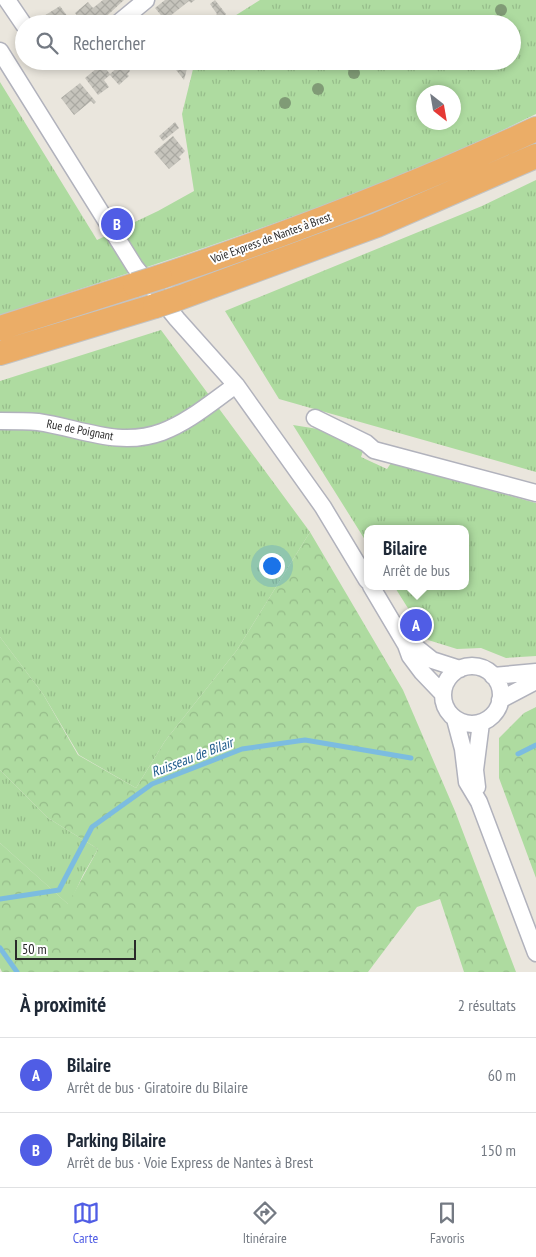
<!DOCTYPE html>
<html lang="fr">
<head>
<meta charset="utf-8">
<style>
  body { margin:0; font-family:"PT Sans Narrow",sans-serif; background:#f6f6f7; color:#1f2937 }
  .compass { position:absolute; left:416px; top:85px; width:45px; height:45px; border-radius:50%; background:#fff; box-shadow:0 2px 8px #0003; rotate:149deg }
  .scale { position:absolute; left:15px; bottom:12px; width:121px; box-sizing:border-box; padding-left:5px; border:2px solid #2a2a2a; border-top:0; font-size:14px; line-height:18px; white-space:nowrap; color:#2a2a2a; -webkit-text-stroke:4px #fff; paint-order:stroke }
  .you { position:absolute; left:271px; top:565px; width:18px; height:18px; margin:-12px; border:4px solid #fff; border-radius:50%; background:#1a73e8; box-shadow:0 0 0 8px #1a73e833 }
  .badge { display:grid; place-items:center; width:32px; height:32px; border-radius:50%; background:#505de5; color:#fff; font-size:16px; font-weight:700 }
  .pin { position:absolute; translate:-50% -50%; border:2px solid #fff; box-shadow:0 1px 5px #0006 }
  .popup { position:absolute; left:364px; top:525px; width:105px; height:65px; box-sizing:border-box; display:grid; place-content:center; border-radius:10px; background:#fff; filter:drop-shadow(0 1px 4px #0005); font-size:16px; white-space:nowrap; color:#747a83 }
  .popup b { font-size:19px; color:#1f2937 }
  .popup::after { content:''; position:absolute; left:50%; top:100%; margin-left:-10px; border:10px solid transparent; border-top-color:#fff }
  .list { margin:0; padding:0; list-style:none }
  h2 { display:flex; justify-content:space-between; align-items:center; height:65px; margin:0; padding:0 20px; font-size:21px }
  h2 small { font-size:16px; font-weight:400; color:#747a83 }
  .list li { display:grid; grid-template-columns:32px 1fr auto; gap:15px; align-items:center; box-sizing:border-box; height:75px; padding:0 20px; border-top:1px solid #e0e1e3 }
  .list b { display:block; font-size:19px; white-space:nowrap }
  .list p { margin:0; font-size:16px; white-space:nowrap; color:#747a83 }
  .list em { font-size:16px; font-style:normal; color:#747a83 }
  .icon { flex:none; width:28px; height:28px; fill:none; stroke:currentColor; stroke-width:2; stroke-linecap:round; stroke-linejoin:round }
  .map { position:relative; flex:none; width:536px; height:972px; overflow:hidden }
  .search { position:absolute; background:#fff; box-shadow:0 2px 8px #0003; left:15px; right:15px; top:15px; height:55px; display:flex; align-items:center; gap:12px; box-sizing:border-box; padding:0 18px; border-radius:28px; color:#747a83; font-size:19px }
  .sheet { height:215px; background:#fff }
  nav { display:flex; justify-content:space-around; align-items:center; box-sizing:border-box; height:70px; border-top:1px solid #e0e1e3; background:#fff; font-size:14px; color:#747a83 }
  nav a { display:grid; justify-items:center; gap:2px }
  nav .on { color:#505de5 }
  .map>svg:first-child { display:block }
  .grass { fill:url(#grass-tufts); fill-rule:evenodd }
  .forest { fill:url(#forest-crowns) }
  .lines { fill:none; stroke-linecap:round; stroke-linejoin:round }
  .stream { stroke:#7cbce0; stroke-width:5 }
  .building { fill:url(#building-cross-hatch) }
  .minor-casing { stroke:#b1b2bc; stroke-width:19 }
  .highway-casing { stroke:#c3c3c3; stroke-width:26 }
  .minor { stroke:#fff; stroke-width:16 }
  .highway { stroke:#ebad67; stroke-width:24 }
  .highway-bridge-casing { stroke:#c3c3c3; stroke-width:26; stroke-linecap:butt }
  .highway-bridge { stroke:#ebad67; stroke-width:24 }
  .tree { fill:#809b76 }
  .labels { text-anchor:middle; stroke-width:4; stroke-linejoin:round; paint-order:stroke }
  .street-label { font-size:12px; fill:#2a2a2a; stroke:#fff }
  .water-label { font-size:14px; font-style:italic; fill:#1d5a8b; stroke:#fff }
</style>
</head>
<body>
<div class="map">
<svg width="536" height="972" viewBox="0 0 536 972">
  <defs>
    <pattern id="grass-tufts" width="24" height="20" patternUnits="userSpaceOnUse" patternTransform="scale(1.25)"><rect width="24" height="20" fill="#aedba0"/><path d="M3 7l-1-3M5 7V3M7 7l1-3M15 17l-1-3M17 17v-4M19 17l1-3" fill="none" stroke="#96bc8a"/></pattern>
    <pattern id="forest-crowns" width="20" height="18" patternUnits="userSpaceOnUse" patternTransform="scale(1.25)"><rect width="20" height="18" fill="#aedba0"/><path d="M2 6a3 3 0 1 1 6 0M12 15a3 3 0 1 1 6 0" fill="none" stroke="#96bc8a"/></pattern>
    <pattern id="building-cross-hatch" width="8" height="8" patternUnits="userSpaceOnUse" patternTransform="scale(1.25)"><rect width="8" height="8" fill="#c6c4bc"/><path d="M0 0l8 8M0 8l8-8" fill="none" stroke="#aaa9a2"/></pattern>
  </defs>
  <rect width="100%" height="100%" fill="#eae6dd"/>
  <path class="grass" d="M260,0H536V114C365,199 181,256 0,315V82L97,240L158,211L194,191L182,114L195,61H512V24H222ZM424,92H454V122H424Z
    M536,180V472L279,399L225,311L482,206Z
    M161,330L310,532L237,650L165,741L136,788L79,755L43,694L0,637V381Z
    M293,425L318,429L363,451L361,457L387,469L391,463L536,503V656L506,658L481,648L457,649L428,640L394,586H465V529H367V543Z
    M0,770L48,818L98,849L83,875L69,905L0,843Z"/>
  <path class="forest" d="M310,532L403,690L455,811L516,972H464L440,899L417,907L368,972H2L0,968V843L68,904L98,849L48,818L0,770V637L43,694L78,755L136,788L165,741L237,650Z
    M536,707V878L499,778V738L524,713Z"/>
  <g class="lines">
    <path class="stream" d="M518,754L536,745
      M0,899L59,890L92,827L152,784L242,749L305,740L411,758
      M0,948L17,972"/>
  </g>
  <path class="building" d="M103,0H124L98,24H77L78,20L81,21L75,13L88,2L93,8Z
    M165,0H195L191,3L189,1L165,20L155,8Z
    M215,0L226,14L217,23L213,19L217,14L210,4Z
    M60,6L73,24H42L39,19Z
    M113,61H125L123,63L130,71L127,74L129,76L119,85L110,75L104,80L109,87L98,95L85,78L102,64L110,74L118,67Z
    M170,61H189L184,80L173,66Z
    M80,83L96,102L94,104L91,101L74,115L61,98Z
    M175,122L179,128L163,141L159,136Z
    M173,136L185,151L179,157L181,159L169,169L154,152Z"/>
  <g class="lines">
    <g class="minor-casing">
      <path id="minor" d="M7,0L24,25
        M117,24L146,0
        M0,51L135,267L177,319L236,385L323,507L367,580
        M315,418L366,443L374,450L536,493
        M0,421C13,421 26,421 38,422C80,428 119,448 162,432C189,422 213,401 236,385
        M371,586L406,645L410,656L422,672L443,694
        M406,645L417,648L432,660L460,669
        M443 695a29 29 0 1 1 58 0a29 29 0 1 1-58 0Z
        M493,676L536,672
        M500,700L536,681
        M455,719L463,749L467,782L479,802L536,953
        M477,787L475,770L481,723"/>
    </g>
    <g class="highway-casing">
      <path id="highway" d="M160,277C288,234 413,186 536,129
        M179,298L377,225L536,156
        M0,328L135,285
        M0,353L155,306"/>
    </g>
    <use href="#minor" class="minor"/>
    <use href="#highway" class="highway"/>
    <g class="highway-bridge-casing">
      <path id="highway-bridge" d="M135,285L160,277
        M155,306L179,298"/>
    </g>
    <use href="#highway-bridge" class="highway-bridge"/>
  </g>
  <g class="tree">
    <circle cx="501" cy="10" r="6"/>
    <circle cx="354" cy="73" r="6"/>
    <circle cx="318" cy="89" r="6"/>
    <circle cx="285" cy="103" r="6"/>
  </g>
  <g class="labels">
    <g class="street-label">
      <text transform="translate(271 238) rotate(-20)" y="4">Voie Express de Nantes à Brest</text>
      <text transform="translate(80 430) rotate(11)" y="4">Rue de Poignant</text>
    </g>
    <g class="water-label">
      <text transform="translate(192 757) rotate(-21)" y="5">Ruisseau de Bilair</text>
    </g>
  </g>
</svg>
<svg class="compass" viewBox="-18 -18 36 36"><path d="M0-13l5 13h-10z" fill="#e53935"/><path d="M0 13l5-13h-10z" fill="#747a83"/></svg>
<div class="scale">50 m</div>
<div class="you"></div>
<div class="pin badge" style="left:416px;top:625px">A</div>
<div class="popup"><b>Bilaire</b>Arrêt de bus</div>
<div class="pin badge" style="left:117px;top:224px">B</div>
<div class="search"><svg class="icon" aria-label="search" viewBox="0 0 24 24"><circle cx="10" cy="10" r="6"/><path d="M15 15l6 6"/></svg>Rechercher</div>
</div>
<section class="sheet">
<h2>À proximité<small>2 résultats</small></h2>
<ul class="list">
<li><span class="badge">A</span><div><b>Bilaire</b><p>Arrêt de bus · Giratoire du Bilaire</p></div><em>60 m</em></li>
<li><span class="badge">B</span><div><b>Parking Bilaire</b><p>Arrêt de bus · Voie Express de Nantes à Brest</p></div><em>150 m</em></li>
</ul>
</section>
<nav>
<a class="on"><svg class="icon" aria-label="map" viewBox="0 0 24 24"><path d="M3 6l6-2 6 2 6-2v14l-6 2-6-2-6 2zM9 4v14M15 6v14"/></svg>Carte</a>
<a><svg class="icon" aria-label="directions" viewBox="0 0 24 24"><path d="M12 3l9 9-9 9-9-9zM9 14v-3h6M13 9l2 2-2 2"/></svg>Itinéraire</a>
<a><svg class="icon" aria-label="saved" viewBox="0 0 24 24"><path d="M7 4h10v16l-5-4-5 4z"/></svg>Favoris</a>
</nav>
</body>
</html>
